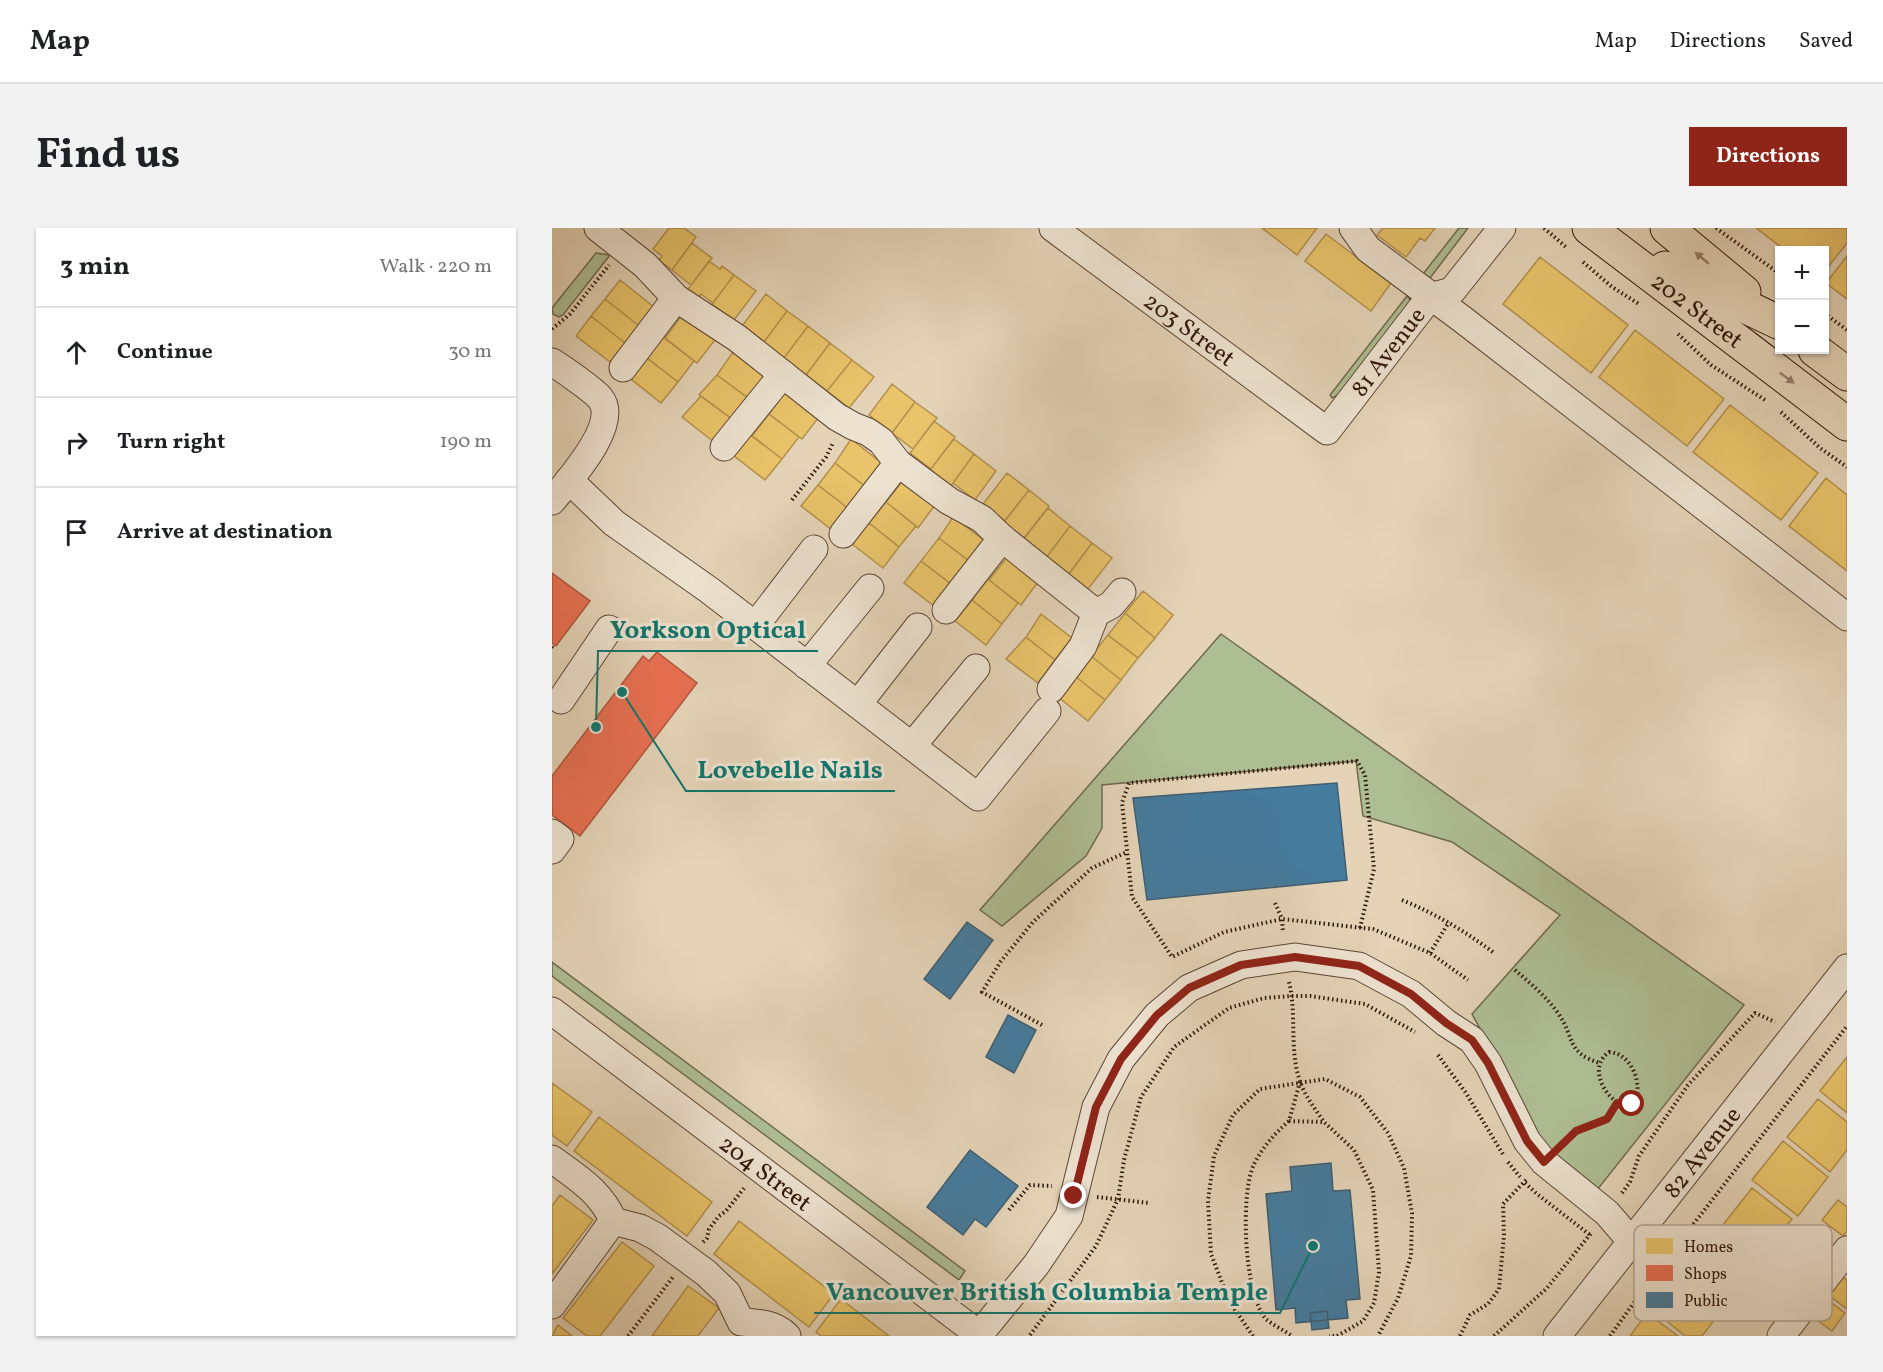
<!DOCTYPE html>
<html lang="en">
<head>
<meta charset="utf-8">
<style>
  body { margin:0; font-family:Vollkorn,serif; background:#f2f2f2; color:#202124 }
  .controls { position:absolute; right:18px; top:18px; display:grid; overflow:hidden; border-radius:0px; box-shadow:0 2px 4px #0004 }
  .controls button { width:54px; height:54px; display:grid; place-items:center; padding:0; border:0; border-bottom:2px solid #e0e0e0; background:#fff; color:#202124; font:30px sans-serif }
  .stop { position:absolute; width:18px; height:18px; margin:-14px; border:4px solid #8f2418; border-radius:50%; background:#fff }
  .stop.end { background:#8f2418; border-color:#fff; box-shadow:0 2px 6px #0008 }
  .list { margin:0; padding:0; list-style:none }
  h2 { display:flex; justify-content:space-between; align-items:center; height:78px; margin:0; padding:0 24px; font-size:26px }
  h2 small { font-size:20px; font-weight:400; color:#757577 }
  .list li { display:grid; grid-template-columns:39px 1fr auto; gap:18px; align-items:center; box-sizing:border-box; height:90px; padding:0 24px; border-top:2px solid #e0e0e0 }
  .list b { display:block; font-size:22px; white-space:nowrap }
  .list em { font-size:20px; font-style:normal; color:#757577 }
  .icon { flex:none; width:33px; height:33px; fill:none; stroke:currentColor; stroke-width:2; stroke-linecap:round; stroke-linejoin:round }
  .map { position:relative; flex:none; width:1295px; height:1108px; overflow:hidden; border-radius:0px }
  header { display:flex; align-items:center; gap:36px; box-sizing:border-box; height:84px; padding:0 30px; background:#fff; border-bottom:2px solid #e0e0e0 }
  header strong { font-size:28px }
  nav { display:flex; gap:33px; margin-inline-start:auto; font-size:21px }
  .intro { display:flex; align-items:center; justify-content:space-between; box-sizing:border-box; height:144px; padding:0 36px }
  h1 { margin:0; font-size:42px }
  .button { padding:15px 27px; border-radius:0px; background:#8f2418; color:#fff; font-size:21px; font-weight:700 }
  main { display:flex; gap:36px; padding:0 36px }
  aside { flex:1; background:#fff; border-radius:0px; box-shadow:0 2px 4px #0004 }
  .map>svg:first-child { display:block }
  .green { fill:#aebe93; stroke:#6f6a4e; stroke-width:1.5 }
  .homes { fill:#e9c46a; stroke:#b2904d; stroke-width:1.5 }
  .shops { fill:#e76f51; stroke:#b0553b; stroke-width:1.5 }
  .public { fill:#457b9d; stroke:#3f5d70; stroke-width:1.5 }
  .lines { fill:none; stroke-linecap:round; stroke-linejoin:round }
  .minor-casing { stroke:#5d4634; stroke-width:29 }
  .major-casing { stroke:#301708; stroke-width:35 }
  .path { stroke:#301708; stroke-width:4; stroke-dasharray:1.5 3; stroke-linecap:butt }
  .minor { stroke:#ede2d0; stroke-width:27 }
  .major { stroke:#e4d3b7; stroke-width:33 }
  .oneway { fill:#937e68 }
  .route { stroke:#8f2418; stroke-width:8 }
  .labels { text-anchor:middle; stroke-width:6; stroke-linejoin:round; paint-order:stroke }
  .street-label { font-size:24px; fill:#301708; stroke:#ede2d0 }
  .key { fill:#ede2d0; stroke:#b4a594; stroke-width:1.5 }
  .key-label { font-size:16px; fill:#301708 }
  .leader { fill:none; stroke:#0f766e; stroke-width:2 }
  .callout-dot { fill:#0f766e; stroke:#ede2d0; stroke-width:2 }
  .callout-label { font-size:26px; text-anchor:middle; font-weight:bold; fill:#0f766e; stroke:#ede2d0; stroke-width:6; stroke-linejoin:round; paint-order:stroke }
</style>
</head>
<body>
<header>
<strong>Map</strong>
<nav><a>Map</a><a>Directions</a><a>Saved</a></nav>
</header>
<div class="intro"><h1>Find us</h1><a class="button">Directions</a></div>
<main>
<aside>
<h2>3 min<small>Walk · 220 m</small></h2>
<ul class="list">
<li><svg class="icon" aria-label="ahead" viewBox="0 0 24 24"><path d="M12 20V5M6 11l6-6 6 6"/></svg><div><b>Continue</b></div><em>30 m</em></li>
<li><svg class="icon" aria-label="right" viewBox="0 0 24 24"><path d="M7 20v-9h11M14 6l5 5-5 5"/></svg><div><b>Turn right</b></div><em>190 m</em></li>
<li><svg class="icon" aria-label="arrive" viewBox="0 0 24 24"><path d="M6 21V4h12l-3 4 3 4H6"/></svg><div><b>Arrive at destination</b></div></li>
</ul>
</aside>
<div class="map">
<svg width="1295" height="1108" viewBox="0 0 1295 1108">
  <rect width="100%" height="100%" fill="#e4d3b7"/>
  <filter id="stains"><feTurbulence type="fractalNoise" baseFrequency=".00333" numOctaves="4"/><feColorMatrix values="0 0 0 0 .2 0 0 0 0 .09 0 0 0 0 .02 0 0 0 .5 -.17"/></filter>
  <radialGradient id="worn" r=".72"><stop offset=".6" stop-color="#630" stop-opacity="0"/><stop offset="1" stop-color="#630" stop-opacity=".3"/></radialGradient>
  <path class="green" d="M907,0H916L878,50L871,46Z
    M44,25L58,27L11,87L7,89L1,86L0,80Z
    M855,68L859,73L788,166L780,170L778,167Z
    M669,406L1192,777L1045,962L991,916L920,786L1008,687L900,614L811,588L804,533L550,557V600L534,628L450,698L428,682Z
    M0,734L413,1043L407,1052L0,748Z"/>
  <path class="homes" d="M117,0H132L144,9L120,42L107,32L110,28L101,21Z
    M710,0H765L745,27Z
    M831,0H883L873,13L868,10L854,29L825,7Z
    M1204,0H1295V15L1272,44V22H1233Z
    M774,6L839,55L819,83L753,33Z
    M140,15L160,30L139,57L120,42Z
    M1295,28V71L1274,55Z
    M988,29L1076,97L1039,145L951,76Z
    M157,33L168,41L170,38L182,47L161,75L149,66L147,69L136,61Z
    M182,47L204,63L182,92L160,76Z
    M68,52L102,79L87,98L53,71Z
    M214,66L235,83L212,114L190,98Z
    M53,71L87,98L73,115L39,88Z
    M235,83L256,98L232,130L212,114Z
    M132,84L146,99L163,112L145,135L113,110Z
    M39,88L73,115L58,134L24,108Z
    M256,98L278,115L254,147L232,130Z
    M1083,102L1172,171L1135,218L1047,149Z
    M111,109L142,133L126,154L95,130Z
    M278,115L300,132L275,163L254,147Z
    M181,124L212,149L196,170L165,147Z
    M95,130L126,154L109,175L79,151Z
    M300,132L322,149L297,180L275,163Z
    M165,147L196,170L180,191L147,167Z
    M340,156L363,174L340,205L317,187Z
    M234,163L267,189L250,211L217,186Z
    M149,168L180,191L162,214L130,189Z
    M363,174L385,190L361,221L340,205Z
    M1178,177L1266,245L1229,292L1141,224Z
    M217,186L247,209L230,231L200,208Z
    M382,193L403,209L379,241L358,225Z
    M199,207L230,231L213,252L182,228Z
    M299,211L331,236L314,259L283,235Z
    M402,211L422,226L399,258L378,242Z
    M422,226L444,243L423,272L401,255Z
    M283,235L314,259L297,281L266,257Z
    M455,245L477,262L453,293L431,276Z
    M353,250L383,277L366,300L334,274Z
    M1274,250L1295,267V343L1237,298Z
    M266,257L297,281L280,302L249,278Z
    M477,262L497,278L472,310L452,294Z
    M334,274L364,298L347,319L317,295Z
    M496,280L518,298L494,330L471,312Z
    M401,289L433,313L417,333L387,310Z
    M317,295L347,319L331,340L300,316Z
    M518,298L540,315L516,347L494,330Z
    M387,310L417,333L399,356L369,333Z
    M540,315L560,330L536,361L517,346Z
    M457,327L486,354L469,377L437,352Z
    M369,333L399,356L382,378L352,355Z
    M436,351L466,375L450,396L420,372Z
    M591,363L621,387L603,410L573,385Z
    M420,372L450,396L434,417L403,393Z
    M573,385L603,410L586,430L556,407Z
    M489,386L520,410L503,432L474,409Z
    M556,407L586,430L569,452L539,428Z
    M474,409L503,432L486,455L454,431Z
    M539,428L569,452L553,472L523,448Z
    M523,448L553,472L536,493L506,469Z
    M1295,829V885L1268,863Z
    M0,855L40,884L15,918L0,907Z
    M1266,871L1295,894V922L1278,944L1235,909Z
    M47,889L160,974L135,1008L22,923Z
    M1231,913L1276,949L1246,988L1200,952Z
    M1200,960L1240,991L1210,1028L1171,997Z
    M8,967L41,992L0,1046V978Z
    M1286,972L1295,979V1003L1291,1008L1270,992Z
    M187,993L282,1066L257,1099L162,1026Z
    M70,1014L102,1038L48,1108H35L11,1090Z
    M1131,1045L1173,1078L1150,1108H1133L1100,1081L1105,1074L1107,1076Z
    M1289,1048L1295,1052V1081L1275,1066Z
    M136,1058L167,1080L146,1108H100Z
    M1218,1058L1238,1074L1222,1094L1202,1078Z
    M1272,1069L1293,1085L1280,1103L1258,1087Z
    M289,1071L337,1108H269L264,1104Z
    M1095,1085L1126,1108H1078Z
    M6,1097L20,1108H0Z"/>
  <path class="shops" d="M0,345L38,373L4,418L0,415Z
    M105,424L145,455L28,608L0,587V548L91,428L97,433Z"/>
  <path class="public" d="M785,555L795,652L595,672L581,570Z
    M415,694L441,712L398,771L372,751Z
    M456,787L484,802L462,845L434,829Z
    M418,922L466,958L434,999L423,991L411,1007L375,979Z
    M779,935L781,963L798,962L808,1071L794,1072L796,1090L744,1095L743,1080L724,1082L714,966L740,963L738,939Z
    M775,1083L777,1100L760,1102L758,1085Z"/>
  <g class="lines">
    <g class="minor-casing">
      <g id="minor">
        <path d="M46,0L93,37L124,70L185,110L285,189L301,198L316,204L329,213L346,235L397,273L430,291L450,310L544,385L531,418L499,461"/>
        <path id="s1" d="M501,0L775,203L878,69L900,63L950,0"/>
        <path d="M801,0L816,21L910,91L1295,389"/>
        <path d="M0,134C11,141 40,161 48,170C69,196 16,253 0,273"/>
        <path d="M71,140L124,70"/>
        <path d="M172,219L231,146"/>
        <path d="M17,252L62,295L157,362L426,569L495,483"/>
        <path d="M291,306L346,235"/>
        <path d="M394,382L450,310"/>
        <path d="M544,385L559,377L570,364"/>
        <path d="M203,398L262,321"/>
        <path d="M255,438L318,360"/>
        <path d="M9,472L57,401"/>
        <path d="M306,476L366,399"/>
        <path d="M360,518L424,440"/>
        <path d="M0,605L8,611L0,622"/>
        <path id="s2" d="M0,783L429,1108"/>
        <path d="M0,931C24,949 50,964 61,993L88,1000L105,1009L154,1045L175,1065L189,1094C206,1095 222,1095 235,1108"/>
        <path d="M0,1077L61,993"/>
        <path d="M426,1108L484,1037L517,988L544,879L569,831L605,787L637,760L689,737L743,729L807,738L859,766L894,795L920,812L936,835L975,913L992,934L1055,985L1079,1013"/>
        <path id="s3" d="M1005,1108L1295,740"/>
        <path d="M1229,1108L1295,1022"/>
      </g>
    </g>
    <g class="major-casing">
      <g id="major">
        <path id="s4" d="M1037,0L1295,196"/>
        <path d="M1115,0L1192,64"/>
        <path d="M1113,40L1228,95"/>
        <path d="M1263,122L1295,146"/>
      </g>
    </g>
    <path class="path" d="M992,0L1014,19
      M1164,0L1228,46
      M1031,34L1060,59L1087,76
      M1272,85L1295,102
      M0,101L18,86L57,37
      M1126,106L1159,137L1213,172
      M1229,184L1268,220L1295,239
      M240,272L274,229L281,215
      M0,419L1,420
      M850,672C884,686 913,703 942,725
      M723,675L730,691L731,705
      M808,700L822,641L813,547L805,533L577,555L570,575L580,669L620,729L672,704L730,691L821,701L878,725L916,752
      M878,725L897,694
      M963,742C978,755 994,768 1006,785C1023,809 1014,825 1048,835
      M737,754C745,786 737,823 748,853C752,867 764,882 772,894
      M490,797L430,764L449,733L481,694L540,640L575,624
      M1057,824C1087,826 1095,877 1073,879C1069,879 1065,875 1062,872C1048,860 1039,837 1057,824Z
      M886,827L914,865L952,928
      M748,854L737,893L772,894L802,922L821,962L827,1044L822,1075L811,1093L785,1108H777
      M737,893C722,906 711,919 702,936C688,965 692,1065 713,1090C720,1097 732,1102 740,1108
      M1011,917L1032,899L1055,891L1065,875
      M956,934L968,949
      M973,955L985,966L1038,1007
      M1070,965L1078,954L1087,928L1136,857L1203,785L1223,794
      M545,969L597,975
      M457,982L478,957L500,958
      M151,1014L155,1010L157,1001L167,988L174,983L193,959
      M478,1107L544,1018L566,971L572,932L589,869L622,819L677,780L712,770L740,768H758L813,776L863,804
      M76,1108L121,1049
      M701,1108L677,1073L659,1026L656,973L662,928L681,887L708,861L773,851L808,869L836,905L852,940L860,985L859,1028L846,1070L826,1108
      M908,1108L918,1087L936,1076L947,1061L952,1007L951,976L975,951
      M942,1108L995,1060L1040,1004
      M1058,1108L1102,1047L1295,798"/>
    <use href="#minor" class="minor"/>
    <use href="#major" class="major"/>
  </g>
  <defs><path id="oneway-solid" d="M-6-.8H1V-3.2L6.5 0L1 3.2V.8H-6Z" transform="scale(1.5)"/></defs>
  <g class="oneway">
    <use href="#oneway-solid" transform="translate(1150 30) rotate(-140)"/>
    <use href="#oneway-solid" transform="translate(1235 150) rotate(37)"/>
  </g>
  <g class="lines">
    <path class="route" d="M522,968L544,879L569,831L605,787L637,760L689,737L743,729L807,738L859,766L894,795L920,812L936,835L975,913L992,934L1024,903L1055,891L1065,875L1074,879L1080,876"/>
  </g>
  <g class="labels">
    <g class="street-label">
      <text dy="8" stroke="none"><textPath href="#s4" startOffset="136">202 Street</textPath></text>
      <text dy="8" stroke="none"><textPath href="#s1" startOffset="170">203 Street</textPath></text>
      <text dy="8" stroke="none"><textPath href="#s1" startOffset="441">81 Avenue</textPath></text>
      <text dy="8" stroke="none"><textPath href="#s3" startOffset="234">82 Avenue</textPath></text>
      <text dy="8" stroke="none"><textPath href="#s2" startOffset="268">204 Street</textPath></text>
    </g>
  </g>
  <rect x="1082" y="997" width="198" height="96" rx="9" class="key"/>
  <rect x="1094" y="1010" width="27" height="16" fill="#e9c46a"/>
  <rect x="1094" y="1037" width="27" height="16" fill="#e76f51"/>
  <rect x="1094" y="1064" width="27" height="16" fill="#457b9d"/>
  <g class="key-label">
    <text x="1132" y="1024">Homes</text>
    <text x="1132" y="1051">Shops</text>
    <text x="1132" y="1078">Public</text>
  </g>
  <path class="leader" d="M44 499L46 423H266M70 464L134 563H343M761 1018L728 1085H262"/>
  <g class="callout-dot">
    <circle cx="44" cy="499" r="6"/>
    <circle cx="70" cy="464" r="6"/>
    <circle cx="761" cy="1018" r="6"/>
  </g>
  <g class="callout-label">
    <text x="156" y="410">Yorkson Optical</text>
    <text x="238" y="550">Lovebelle Nails</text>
    <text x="495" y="1072">Vancouver British Columbia Temple</text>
  </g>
  <rect width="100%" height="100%" filter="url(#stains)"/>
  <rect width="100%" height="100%" fill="url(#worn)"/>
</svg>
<div class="controls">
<button>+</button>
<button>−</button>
</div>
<div class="stop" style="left:1080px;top:876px"></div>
<div class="stop end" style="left:522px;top:968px"></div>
</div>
</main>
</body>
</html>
